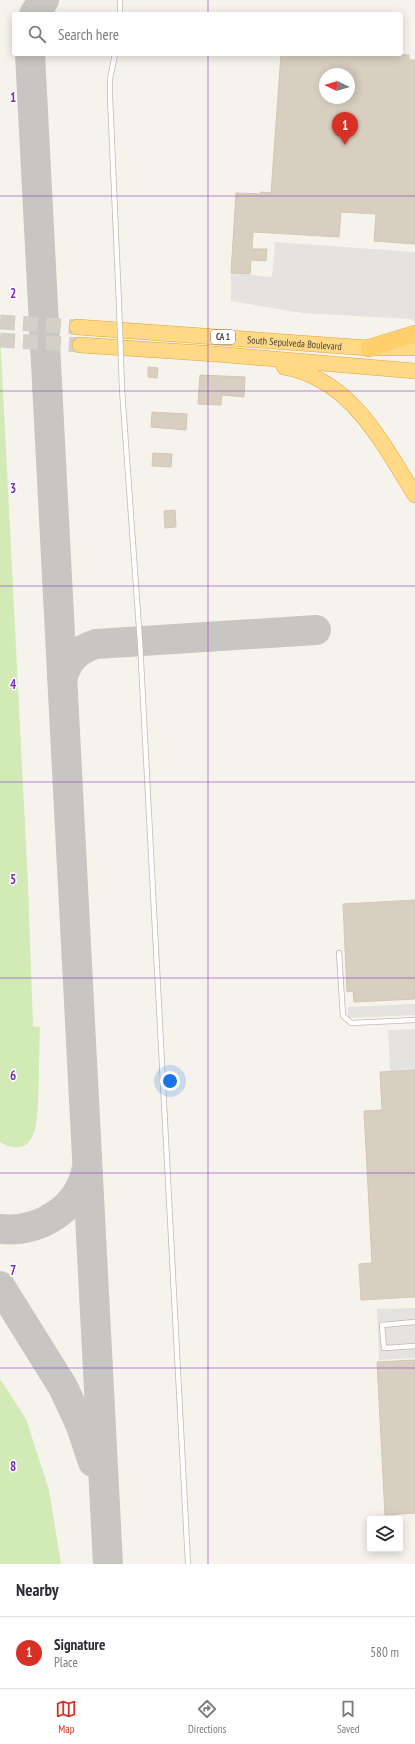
<!DOCTYPE html>
<html lang="en">
<head>
<meta charset="utf-8">
<style>
  body { margin:0; font-family:"PT Sans Narrow",sans-serif; background:#f2f2f3; color:#2b2b33 }
  .controls { position:absolute; right:12px; bottom:12px; display:grid; overflow:hidden; border-radius:4px; box-shadow:0 2px 10px #0003 }
  .controls button { width:36px; height:36px; display:grid; place-items:center; padding:0; border:0; border-bottom:1px solid #e1e1e2; background:#fff; color:#2b2b33; font:20px sans-serif }
  .compass { position:absolute; left:319px; top:68px; width:36px; height:36px; border-radius:50%; background:#fff; box-shadow:0 2px 10px #0003; rotate:274deg }
  .you { position:absolute; left:170px; top:1081px; width:14px; height:14px; margin:-10px; border:3px solid #fff; border-radius:50%; background:#1a73e8; box-shadow:0 0 0 6px #1a73e833 }
  .badge { display:grid; place-items:center; width:26px; height:26px; border-radius:50%; background:#d93025; color:#fff; font-size:13px; font-weight:700 }
  .pin { position:absolute; translate:-50% -33px; filter:drop-shadow(0 1px 2px #0008) }
  .pin::after { content:''; position:absolute; top:21px; width:14px; height:12px; background:inherit; clip-path:polygon(0 0,100% 0,50% 100%) }
  .list { margin:0; padding:0; list-style:none }
  h2 { display:flex; justify-content:space-between; align-items:center; height:52px; margin:0; padding:0 16px; font-size:17px }
  h2 small { font-size:13px; font-weight:400; color:#7c7c81 }
  .list li { display:grid; grid-template-columns:26px 1fr auto; gap:12px; align-items:center; box-sizing:border-box; height:72px; padding:0 16px; border-top:1px solid #e1e1e2 }
  .list b { display:block; font-size:15px; white-space:nowrap }
  .list p { margin:0; font-size:13px; white-space:nowrap; color:#7c7c81 }
  .list em { font-size:13px; font-style:normal; color:#7c7c81 }
  .icon { flex:none; width:22px; height:22px; fill:none; stroke:currentColor; stroke-width:2; stroke-linecap:round; stroke-linejoin:round }
  .map { position:relative; flex:none; width:415px; height:1564px; overflow:hidden }
  .search { position:absolute; background:#fff; box-shadow:0 2px 10px #0003; left:12px; right:12px; top:12px; height:44px; display:flex; align-items:center; gap:10px; box-sizing:border-box; padding:0 14px; border-radius:4px; color:#7c7c81; font-size:15px }
  .sheet { height:124px; background:#fff }
  nav { display:flex; justify-content:space-around; align-items:center; box-sizing:border-box; height:56px; border-top:1px solid #e1e1e2; background:#fff; font-size:11px; color:#7c7c81 }
  nav a { display:grid; justify-items:center; gap:2px }
  nav .on { color:#d93025 }
  .map>svg:first-child { display:block }
  .green { fill:#d2eab5 }
  .parking { fill:#e5e3e0 }
  .lines { fill:none; stroke-linecap:round; stroke-linejoin:round }
  .taxiway { stroke:#c8c6c3; stroke-width:30 }
  .building { fill:#d8cfc1; stroke:#d3c7b4; fill-rule:evenodd }
  .trunk-tunnel { stroke:#d4d0c8; stroke-width:15; stroke-dasharray:15 8; stroke-linecap:butt }
  .service-casing { stroke:#c2bbae; stroke-width:6 }
  .trunk-casing { stroke:#e0a43c; stroke-width:16 }
  .motorway-casing { stroke:#e0a43c; stroke-width:18 }
  .service { stroke:#fff; stroke-width:4.5 }
  .trunk { stroke:#ffd985; stroke-width:15 }
  .motorway { stroke:#ffcf6e; stroke-width:17 }
  .service-bridge-casing { stroke:#c2bbae; stroke-width:6; stroke-linecap:butt }
  .service-bridge { stroke:#fff; stroke-width:4.5 }
  .grid { fill:none; stroke:#7b2cbf; stroke-width:1; stroke-opacity:0.55 }
  .labels { text-anchor:middle; stroke-width:3; stroke-linejoin:round; paint-order:stroke }
  .shield { fill:#fff; stroke:#817c74; stroke-width:1 }
  .shield-label { font-size:9px; font-weight:bold; fill:#4b4439 }
  .street-label { font-size:10px; fill:#4b4439; stroke:#fff }
  .grid-label { font-size:13px; text-anchor:middle; font-weight:bold; fill:#7b2cbf; stroke:#fff; stroke-width:3; stroke-linejoin:round; paint-order:stroke }
</style>
</head>
<body>
<div class="map">
<svg width="415" height="1564" viewBox="0 0 415 1564">
  <rect width="100%" height="100%" fill="#f6f3ec"/>
  <path class="green" d="M0,332L28,884L33,1026L40,1027C39,1053 39,1079 38,1105C37,1114 37,1126 33,1135C27,1150 12,1150 0,1142Z
    M0,1379L26,1419L49,1490L61,1564H0Z"/>
  <path class="parking" d="M275,242L415,252V323L411,319L302,313L231,301V273L272,277Z
    M415,1004V1015L348,1018V1007Z
    M415,1029V1070L390,1071L388,1030Z
    M415,1308V1358L379,1360L377,1309Z"/>
  <g class="lines">
    <path class="taxiway" d="M34,14L44,0
      M30,54L108,1564
      M62,680C67,660 77,650 96,644L316,630
      M0,1229C40,1233 80,1208 87,1167
      M0,1286L63,1387L81,1426L93,1462"/>
  </g>
  <path class="building" d="M281,54L343,56V54H389L409,55V60H415V244L374,241L376,214L341,212L339,237L253,232L252,249H267L266,261L251,260L250,274L231,273L236,193L261,194V192L271,193ZM325,74H349V98H325Z
    M148,367L158,368L157,378L148,377Z
    M200,375L245,377L244,397L222,395L221,405L198,404Z
    M152,412L187,414L186,430L151,427Z
    M153,453L172,454L171,467L152,466Z
    M175,510L176,527L165,528L164,511Z
    M415,900V999L354,1002L353,991L347,992L343,904Z
    M415,1070V1297L361,1300L359,1264L372,1263L364,1111L382,1110L380,1072Z
    M415,1360V1513L385,1515L377,1362Z"/>
  <g class="lines">
    <path class="trunk-tunnel" d="M0,322L77,327
      M0,340L80,345"/>
    <g class="service-casing">
      <path id="service" d="M120,0V14
        M115,54L110,79V97L119,304
        M122,389L140,642L188,1564
        M339,953L343,1016L351,1023L415,1020
        M415,1322L382,1325L384,1348L415,1346"/>
    </g>
    <g class="trunk-casing">
      <g id="trunk">
        <path id="s1" d="M77,327L369,348H415"/>
        <path d="M80,345L216,354L415,371"/>
        <path d="M284,367C352,380 381,441 415,495"/>
      </g>
    </g>
    <g class="motorway-casing">
      <path id="motorway" d="M369,348L415,334"/>
    </g>
    <use href="#service" class="service"/>
    <use href="#trunk" class="trunk"/>
    <use href="#motorway" class="motorway"/>
    <g class="service-bridge-casing">
      <path id="service-bridge" d="M119,304L122,389"/>
    </g>
    <use href="#service-bridge" class="service-bridge"/>
  </g>
  <path class="grid" d="M208,0V14M208,54V1564M0,196H415M0,391H415M0,586H415M0,782H415M0,978H415M0,1173H415M0,1368H415"/>
  <g class="labels">
    <rect class="shield" x="211" y="330" width="24" height="14" rx="3"/>
    <g class="shield-label">
      <text x="223" y="340">CA 1</text>
    </g>
    <g class="street-label">
      <text dy="4" stroke="none"><textPath href="#s1" startOffset="218">South Sepulveda Boulevard</textPath></text>
    </g>
  </g>
  <g class="grid-label">
    <text x="13" y="102">1</text>
    <text x="13" y="298">2</text>
    <text x="13" y="493">3</text>
    <text x="13" y="689">4</text>
    <text x="13" y="884">5</text>
    <text x="13" y="1080">6</text>
    <text x="13" y="1275">7</text>
    <text x="13" y="1471">8</text>
  </g>
</svg>
<div class="controls">
<button><svg class="icon" aria-label="layers" viewBox="0 0 24 24"><path d="M12 4l9 5-9 5-9-5zM3 14l9 5 9-5"/></svg></button>
</div>
<svg class="compass" viewBox="-18 -18 36 36"><path d="M0-13l5 13h-10z" fill="#e53935"/><path d="M0 13l5-13h-10z" fill="#7c7c81"/></svg>
<div class="you"></div>
<div class="pin badge" style="left:345px;top:145px">1</div>
<div class="search"><svg class="icon" aria-label="search" viewBox="0 0 24 24"><circle cx="10" cy="10" r="6"/><path d="M15 15l6 6"/></svg>Search here</div>
</div>
<section class="sheet">
<h2>Nearby<small></small></h2>
<ul class="list">
<li><span class="badge">1</span><div><b>Signature</b><p>Place</p></div><em>580 m</em></li>
</ul>
</section>
<nav>
<a class="on"><svg class="icon" aria-label="map" viewBox="0 0 24 24"><path d="M3 6l6-2 6 2 6-2v14l-6 2-6-2-6 2zM9 4v14M15 6v14"/></svg>Map</a>
<a><svg class="icon" aria-label="directions" viewBox="0 0 24 24"><path d="M12 3l9 9-9 9-9-9zM9 14v-3h6M13 9l2 2-2 2"/></svg>Directions</a>
<a><svg class="icon" aria-label="saved" viewBox="0 0 24 24"><path d="M7 4h10v16l-5-4-5 4z"/></svg>Saved</a>
</nav>
</body>
</html>
